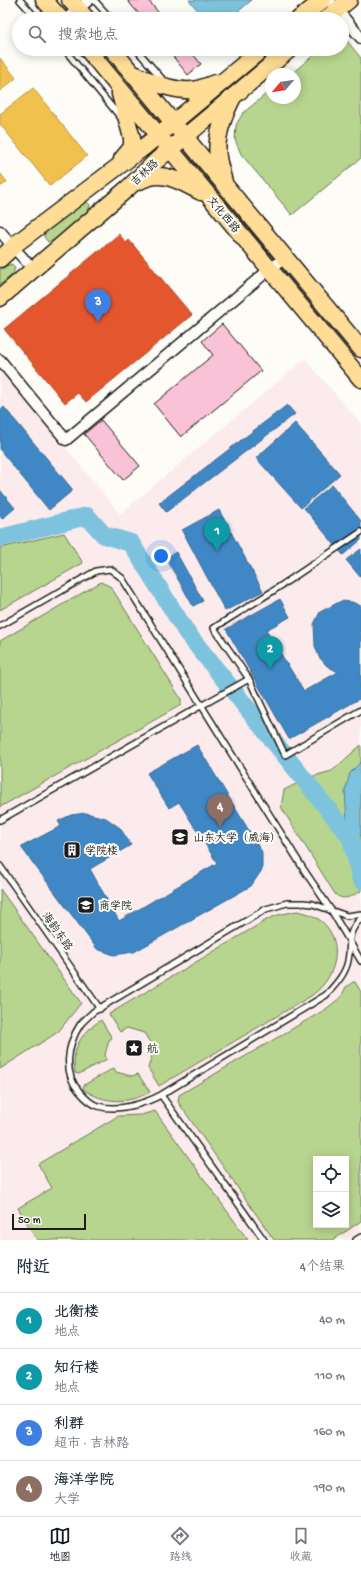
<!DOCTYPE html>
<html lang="zh">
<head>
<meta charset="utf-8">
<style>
  body { margin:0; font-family:"Gochi Hand","LXGW WenKai TC",sans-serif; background:#f6f6f7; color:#1f2937 }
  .controls { position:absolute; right:12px; bottom:12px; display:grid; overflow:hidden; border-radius:0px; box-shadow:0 2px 10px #0003 }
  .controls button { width:36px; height:36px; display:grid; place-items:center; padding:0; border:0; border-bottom:1px solid #e0e1e3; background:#fff; color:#1f2937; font:20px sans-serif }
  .compass { position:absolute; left:265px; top:68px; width:36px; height:36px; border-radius:50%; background:#fff; box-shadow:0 2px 10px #0003; rotate:241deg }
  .scale { position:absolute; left:12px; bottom:10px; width:74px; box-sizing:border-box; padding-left:4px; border:2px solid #1c1c1c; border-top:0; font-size:11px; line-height:14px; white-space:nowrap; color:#1c1c1c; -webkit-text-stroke:3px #fdfcf7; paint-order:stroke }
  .you { position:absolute; left:161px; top:556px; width:14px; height:14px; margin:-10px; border:3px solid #fff; border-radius:50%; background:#1a73e8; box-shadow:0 0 0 6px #1a73e833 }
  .badge { display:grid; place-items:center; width:26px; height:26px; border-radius:50%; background:#111827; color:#fff; font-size:13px; font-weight:700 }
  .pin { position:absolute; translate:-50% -33px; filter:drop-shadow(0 1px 2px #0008) }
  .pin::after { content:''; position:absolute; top:21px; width:14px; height:12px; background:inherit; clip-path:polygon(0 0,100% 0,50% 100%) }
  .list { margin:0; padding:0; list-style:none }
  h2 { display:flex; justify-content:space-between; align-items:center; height:52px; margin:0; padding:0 16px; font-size:17px }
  h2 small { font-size:13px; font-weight:400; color:#747a83 }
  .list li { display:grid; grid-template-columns:26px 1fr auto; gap:12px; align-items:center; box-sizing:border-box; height:56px; padding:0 16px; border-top:1px solid #e0e1e3 }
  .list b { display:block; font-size:15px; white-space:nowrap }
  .list p { margin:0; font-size:13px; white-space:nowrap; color:#747a83 }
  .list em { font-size:13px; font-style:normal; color:#747a83 }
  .icon { flex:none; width:22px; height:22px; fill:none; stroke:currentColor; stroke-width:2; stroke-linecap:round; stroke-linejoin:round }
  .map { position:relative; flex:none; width:361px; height:1240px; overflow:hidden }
  .search { position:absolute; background:#fff; box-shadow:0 2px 10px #0003; left:12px; right:12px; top:12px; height:44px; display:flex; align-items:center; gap:10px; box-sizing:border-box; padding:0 14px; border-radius:22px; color:#747a83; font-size:15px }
  .sheet { height:276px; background:#fff }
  nav { display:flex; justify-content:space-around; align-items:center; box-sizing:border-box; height:56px; border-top:1px solid #e0e1e3; background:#fff; font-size:11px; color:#747a83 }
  nav a { display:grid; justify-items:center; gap:2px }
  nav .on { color:#111827 }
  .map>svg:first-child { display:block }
  .built { fill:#fcebed; fill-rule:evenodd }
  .green { fill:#b7d58e; stroke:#6a7855; fill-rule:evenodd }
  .water { fill:#7ec3de; stroke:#578090 }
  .homes { fill:#f2c14e; stroke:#b2903f }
  .shops { fill:#e4572e; stroke:#a84529 }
  .schools { fill:#3f88c5; stroke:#346892 }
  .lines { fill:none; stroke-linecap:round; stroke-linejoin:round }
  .river { stroke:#7ec3de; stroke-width:18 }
  .building { fill:#fac2d7; stroke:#1c1c1c }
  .service-casing { stroke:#1c1c1c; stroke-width:8 }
  .minor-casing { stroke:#1c1c1c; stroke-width:13 }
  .primary-casing { stroke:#1c1c1c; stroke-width:19 }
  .service { stroke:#fdfcf7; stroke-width:5 }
  .minor { stroke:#fdfcf7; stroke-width:10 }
  .primary { stroke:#ffdd96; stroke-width:16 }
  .labels { text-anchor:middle; stroke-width:4; stroke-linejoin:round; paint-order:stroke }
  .street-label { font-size:11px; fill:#1c1c1c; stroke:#fdfcf7 }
  .poi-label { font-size:11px; fill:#1c1c1c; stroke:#fdfcf7; text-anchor:start }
</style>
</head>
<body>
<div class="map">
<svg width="361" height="1240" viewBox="0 0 361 1240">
  <rect width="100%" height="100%" fill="#fdfcf7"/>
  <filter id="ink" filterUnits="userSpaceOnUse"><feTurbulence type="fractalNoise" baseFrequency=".025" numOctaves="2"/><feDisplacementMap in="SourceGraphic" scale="8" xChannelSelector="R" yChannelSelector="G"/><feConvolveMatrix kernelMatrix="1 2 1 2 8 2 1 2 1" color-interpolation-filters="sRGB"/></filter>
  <g filter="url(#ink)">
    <path class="built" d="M305,359L361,424V1240H0V367L120,514ZM316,1159H346V1225H316Z"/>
    <path class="green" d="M343,36L361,58V158L292,215L241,154L235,140L236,125L243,113L271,90V98H295V74H291L321,49H342V37Z
      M87,202L90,205L88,212L55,240L48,242L44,237L46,231L81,203Z
      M12,264L15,268L13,274L0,285V270L6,266Z
      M64,533L83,563L0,610V548Z
      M101,582L111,587L181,699V705L0,807V641Z
      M361,745V891C352,896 344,902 335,894L281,807L284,790L310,777L332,771Z
      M0,889L81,1003L58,1032L0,1069Z
      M297,911C344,918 347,971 311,996L159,1086L148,1068L154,1049L144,1033L127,1028L120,1032L109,1014L268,919L278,915Z
      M353,982H355L361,992V1221L333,1240H274L178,1102L179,1095L326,1009L341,997L346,987ZM316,1159H346V1225H316Z
      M101,1020L112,1038L109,1040L105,1055L107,1059L79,1074L75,1073C71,1048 81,1033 101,1020Z
      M114,1068L116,1072L132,1076L138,1074L150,1092C128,1104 104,1104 83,1089L84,1085Z
      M155,1111L248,1240H37L18,1208L52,1188L38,1164L118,1116L141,1115Z"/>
    <path class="water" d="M189,0H252L229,19H205Z
      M361,762V836L353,830L347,820L345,791L350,773Z"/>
    <path class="homes" d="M0,58L16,78L0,91Z
      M33,88L87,156L50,186L0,124V114Z
      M0,173L7,182L0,187Z"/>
    <path class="shops" d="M119,234L126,243L129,240L192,315L86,402L78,393L65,403L4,329Z"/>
    <path class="schools" d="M287,405L295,414L166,512L159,503Z
      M4,407L73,490L49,510L0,450V411Z
      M295,423L340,474L301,508L256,458Z
      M332,485L361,521V540L343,555L304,508Z
      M0,490L15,508L2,519L0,516Z
      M219,510L263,591L225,611L182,530Z
      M361,549V578L346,560Z
      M176,552L203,601L193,606L166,558Z
      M280,599L290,617L266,630L304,691L338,672L327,666L319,657L315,646L314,624L320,612L341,601L352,602L361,606V698L289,739L226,629Z
      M197,745L262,852V870L251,886L134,952L114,955L97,949L21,847L61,826L58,821L71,815L86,813L106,818L120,828L131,845L90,869L119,921L217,863L179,802L169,808L147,773Z"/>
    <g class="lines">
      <path class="river" d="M0,538L87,516L104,535L131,543L187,633L351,838L361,880"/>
    </g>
    <path class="building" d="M127,0H148L164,19H143Z
      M167,49H189L201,64L188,75Z
      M222,324L261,371L181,437L154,404L213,355L202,341Z
      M101,420L140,466L123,480L84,434Z"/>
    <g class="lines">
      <g class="service-casing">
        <path id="service" d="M20,0L37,19
          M94,0L111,19
          M64,49L121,118
          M136,49L163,80
          M361,532L273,591L214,628L249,679L285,755L361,710
          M0,626L96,571L110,569L122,578L304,870L331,910L361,961
          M199,707L249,679
          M0,820L202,705
          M0,866L100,1009
          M361,914L347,916L313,904L303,903H287L266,909L93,1012C89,1016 83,1021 80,1025C67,1045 63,1073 79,1091C84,1097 91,1104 98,1106C117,1112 144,1104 161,1095L326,995C335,985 345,975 348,961C352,941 345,935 361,918
          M161,1095L264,1240
          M356,1240L361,1237"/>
      </g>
      <g class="minor-casing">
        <path id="minor" d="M329,0L361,38
          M66,19L89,0
          M0,231L13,247L33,269
          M0,360L66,440L270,269L285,258"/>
      </g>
      <g class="primary-casing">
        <path id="primary" d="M44,0L61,19
          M70,0L87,19
          M299,19L323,0
          M326,19L349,0
          M87,49L361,379
          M112,49L361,349
          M134,74C153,82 177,94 198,89C204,87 210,85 215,83
          M120,94L132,138V147L122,159
          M138,182C161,168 179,181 201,192
          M224,182C222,174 219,165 218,157C215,138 224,115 232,99
          M0,259L17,243L144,147L262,49
          M0,298L128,188L156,161L290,49"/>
      </g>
      <use href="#service" class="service"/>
      <use href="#minor" class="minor"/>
      <use href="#primary" class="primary"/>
    </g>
  </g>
  <defs>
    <g id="university-square" transform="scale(0.9)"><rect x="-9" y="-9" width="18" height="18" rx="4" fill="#1c1c1c" stroke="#fdfcf7"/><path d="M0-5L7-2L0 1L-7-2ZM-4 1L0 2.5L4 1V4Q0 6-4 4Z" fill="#fff"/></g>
    <g id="building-square" transform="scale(0.9)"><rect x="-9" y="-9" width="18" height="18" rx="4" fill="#1c1c1c" stroke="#fdfcf7"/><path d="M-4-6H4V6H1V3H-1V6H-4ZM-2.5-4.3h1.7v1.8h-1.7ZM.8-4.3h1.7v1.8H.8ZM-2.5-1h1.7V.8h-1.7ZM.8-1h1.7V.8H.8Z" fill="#fff"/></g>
    <g id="sight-square" transform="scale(0.9)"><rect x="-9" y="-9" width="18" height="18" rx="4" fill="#1c1c1c" stroke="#fdfcf7"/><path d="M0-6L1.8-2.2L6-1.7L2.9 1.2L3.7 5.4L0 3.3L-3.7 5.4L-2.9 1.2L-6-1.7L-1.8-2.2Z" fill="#fff"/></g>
  </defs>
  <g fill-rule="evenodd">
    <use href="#university-square" x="180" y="837"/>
    <use href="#building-square" x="72" y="850"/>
    <use href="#university-square" x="86" y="905"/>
    <use href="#sight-square" x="134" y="1048"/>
  </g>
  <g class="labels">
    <g class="street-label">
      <text transform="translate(144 172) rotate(-43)" y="4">吉林路</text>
      <text transform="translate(224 214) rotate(50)" y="4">文化西路</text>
      <text transform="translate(58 931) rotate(55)" y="4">海韵东路</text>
    </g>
    <g class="poi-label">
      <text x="193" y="841">山东大学（威海）</text>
      <text x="85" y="854">学院楼</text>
      <text x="99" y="909">商学院</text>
      <text x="147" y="1052">航</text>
    </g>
  </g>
</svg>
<div class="controls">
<button><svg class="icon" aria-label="locate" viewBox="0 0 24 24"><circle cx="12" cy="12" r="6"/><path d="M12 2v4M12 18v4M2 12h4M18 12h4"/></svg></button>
<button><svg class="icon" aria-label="layers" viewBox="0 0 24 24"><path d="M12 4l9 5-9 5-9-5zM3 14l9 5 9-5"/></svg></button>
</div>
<svg class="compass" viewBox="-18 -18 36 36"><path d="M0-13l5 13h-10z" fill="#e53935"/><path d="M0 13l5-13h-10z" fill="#747a83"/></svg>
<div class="scale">50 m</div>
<div class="you"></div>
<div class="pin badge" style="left:217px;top:551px;background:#0f9aa8">1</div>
<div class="pin badge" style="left:270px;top:669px;background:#0f9aa8">2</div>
<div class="pin badge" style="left:98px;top:322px;background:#3f7fe0">3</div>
<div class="pin badge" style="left:220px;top:827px;background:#8d6e63">4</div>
<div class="search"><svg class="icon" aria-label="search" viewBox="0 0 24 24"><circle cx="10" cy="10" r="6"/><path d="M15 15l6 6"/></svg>搜索地点</div>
</div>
<section class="sheet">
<h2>附近<small>4个结果</small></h2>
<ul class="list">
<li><span class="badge" style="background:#0f9aa8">1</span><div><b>北衡楼</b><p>地点</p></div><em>40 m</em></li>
<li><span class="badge" style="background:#0f9aa8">2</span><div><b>知行楼</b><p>地点</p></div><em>110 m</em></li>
<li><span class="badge" style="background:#3f7fe0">3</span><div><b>利群</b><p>超市 · 吉林路</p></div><em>160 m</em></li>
<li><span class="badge" style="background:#8d6e63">4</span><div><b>海洋学院</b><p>大学</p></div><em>190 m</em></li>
</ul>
</section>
<nav>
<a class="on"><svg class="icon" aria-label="map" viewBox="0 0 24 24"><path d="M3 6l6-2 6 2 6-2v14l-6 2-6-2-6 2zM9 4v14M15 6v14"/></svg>地图</a>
<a><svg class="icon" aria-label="directions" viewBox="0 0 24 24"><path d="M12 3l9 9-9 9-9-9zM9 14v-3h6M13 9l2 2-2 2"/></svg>路线</a>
<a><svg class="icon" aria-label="saved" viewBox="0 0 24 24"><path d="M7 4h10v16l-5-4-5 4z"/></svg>收藏</a>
</nav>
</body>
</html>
